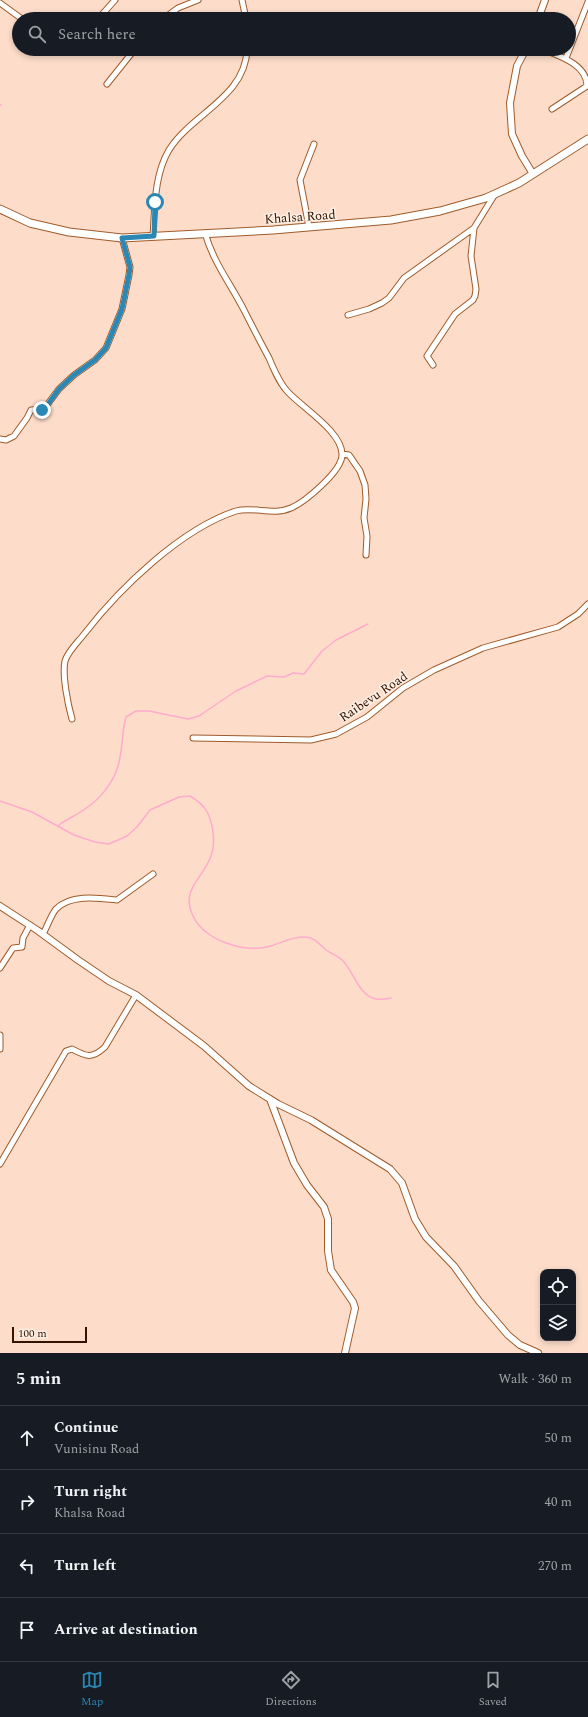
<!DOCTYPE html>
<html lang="en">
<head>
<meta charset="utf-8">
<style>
  body { margin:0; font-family:Spectral,serif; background:#242831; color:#f1f3f6 }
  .controls { position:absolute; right:12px; bottom:12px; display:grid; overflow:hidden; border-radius:8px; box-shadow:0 2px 6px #0003 }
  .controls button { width:36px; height:36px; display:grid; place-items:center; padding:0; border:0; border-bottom:1px solid #363941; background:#171b24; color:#f1f3f6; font:20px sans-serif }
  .scale { position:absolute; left:12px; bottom:10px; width:75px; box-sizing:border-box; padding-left:4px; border:2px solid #311502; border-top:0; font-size:11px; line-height:14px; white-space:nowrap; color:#311502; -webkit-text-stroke:3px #feeee4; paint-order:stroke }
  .stop { position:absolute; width:12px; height:12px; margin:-9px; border:3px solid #2b88b4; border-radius:50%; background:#fff }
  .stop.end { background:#2b88b4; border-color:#fff; box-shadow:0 1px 4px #0008 }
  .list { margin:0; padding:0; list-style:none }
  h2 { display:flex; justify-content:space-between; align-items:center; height:52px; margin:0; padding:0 16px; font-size:17px }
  h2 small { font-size:13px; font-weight:400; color:#9ea1a6 }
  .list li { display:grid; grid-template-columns:26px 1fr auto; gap:12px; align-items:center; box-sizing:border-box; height:64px; padding:0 16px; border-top:1px solid #363941 }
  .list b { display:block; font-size:15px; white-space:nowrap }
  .list p { margin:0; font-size:13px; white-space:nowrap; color:#9ea1a6 }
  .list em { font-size:13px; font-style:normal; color:#9ea1a6 }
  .icon { flex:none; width:22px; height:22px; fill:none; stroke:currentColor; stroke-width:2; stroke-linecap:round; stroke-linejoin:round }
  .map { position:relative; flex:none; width:588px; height:1353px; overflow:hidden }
  .search { position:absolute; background:#171b24; box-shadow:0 2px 6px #0003; left:12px; right:12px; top:12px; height:44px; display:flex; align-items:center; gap:10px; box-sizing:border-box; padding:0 14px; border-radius:22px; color:#9ea1a6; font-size:15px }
  .sheet { height:308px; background:#171b24 }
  nav { display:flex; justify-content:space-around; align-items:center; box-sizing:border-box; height:56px; border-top:1px solid #363941; background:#171b24; font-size:11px; color:#9ea1a6 }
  nav a { display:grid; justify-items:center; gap:2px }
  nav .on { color:#2b88b4 }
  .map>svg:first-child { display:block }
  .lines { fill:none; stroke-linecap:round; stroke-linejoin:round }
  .stream { stroke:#feabcc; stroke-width:1.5 }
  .minor-casing { stroke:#9f5b2a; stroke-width:7 }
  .tertiary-casing { stroke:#9f5b2a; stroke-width:8 }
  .secondary-casing { stroke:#9f5b2a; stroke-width:9 }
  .minor { stroke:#fff; stroke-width:5 }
  .tertiary { stroke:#fff; stroke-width:6 }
  .secondary { stroke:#fff; stroke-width:7 }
  .route { stroke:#2b88b4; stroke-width:5 }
  .labels { text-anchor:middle; stroke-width:3; stroke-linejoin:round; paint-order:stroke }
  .street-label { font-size:13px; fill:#311502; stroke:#feeee4 }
</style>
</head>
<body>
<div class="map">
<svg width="588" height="1353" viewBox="0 0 588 1353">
  <rect width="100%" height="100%" fill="#fdddca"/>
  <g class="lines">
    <path class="stream" d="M0,105H1
      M0,801L32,812L74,835L95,842L109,844L127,836L137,827L150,810L179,797L190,796C203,804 209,811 212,826C214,836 215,846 211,856C203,879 180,889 193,916C205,941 243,952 267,947C280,944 292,936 305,937C314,937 319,944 325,949C331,954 339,956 343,961C354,972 359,996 376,999C381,1000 386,999 391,998
      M59,825C67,819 77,815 85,809C103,797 117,778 120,757C123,743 122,730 126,717L136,711H149L188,719L199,716L236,691L267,676L284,677L293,673L304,674L322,651L336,640L368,624"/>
    <g class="minor-casing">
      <path id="minor" d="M242,0L246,19
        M0,3L22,19
        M98,19L115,0
        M163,19L178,8L198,0
        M542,49C559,56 587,64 587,86L552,109
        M566,58L588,2
        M107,84L135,49
        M309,227L300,180L314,144
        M153,236C155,208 154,175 169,150C191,114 246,97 247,49
        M348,315L369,309L382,303L389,298L404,278L474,228
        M433,365L427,356L455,314L473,300L475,296L476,289L471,256L474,228L495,194
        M0,439L6,440L14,436L27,418L31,410L44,409L59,389L74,375L95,360L106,348L122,309L129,275L130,267L122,238
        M342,454L349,455L360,471L365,485L366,499L364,518L367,536L366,555
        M72,719C68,705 62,675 65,661C68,651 79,641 85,633C120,588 181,529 236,511C254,506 273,516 291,508C305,502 342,471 342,455C343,432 301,407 287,391C279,382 274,370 269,358C261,343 253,328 245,312C231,284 214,264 205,233
        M193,738L311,740L336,734L367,717L403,688L434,670L483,648L558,627L578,614L588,604
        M43,934C47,927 51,915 56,909C71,894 98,898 117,900L153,874
        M0,968L13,948L22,947L23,938L30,925
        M0,1035V1049
        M0,1164L66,1051L72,1049C87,1057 92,1059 105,1047L136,995"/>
    </g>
    <g class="tertiary-casing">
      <path id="tertiary" d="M538,19L545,0
        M526,49L517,66L510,103L512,134L522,156L533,174
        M0,906L37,930L78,960L109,981L136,995L204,1046L249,1086L278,1104L311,1120L390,1169L402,1183L415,1219L426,1237L454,1266L479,1301L508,1335L520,1345L538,1353
        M270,1099L294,1163L307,1185L324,1207L328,1219V1251L331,1270L353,1302L355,1308L345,1353"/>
    </g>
    <g class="secondary-casing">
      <path id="secondary" d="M0,209L30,223L69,232L122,238L273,230L391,220L440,211L486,198L519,183L588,139"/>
    </g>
    <use href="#minor" class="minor"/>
    <use href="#tertiary" class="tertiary"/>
    <use href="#secondary" class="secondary"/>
  </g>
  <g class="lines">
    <path class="route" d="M42,410L46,407L59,389L74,375L95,360L106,348L122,309L129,275L130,267L122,238L154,236L155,202"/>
  </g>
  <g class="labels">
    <g class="street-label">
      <text transform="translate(300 216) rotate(-4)" y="5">Khalsa Road</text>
      <text transform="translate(373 696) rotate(-34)" y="5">Raibevu Road</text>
    </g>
  </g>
</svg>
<div class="controls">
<button><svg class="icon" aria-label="locate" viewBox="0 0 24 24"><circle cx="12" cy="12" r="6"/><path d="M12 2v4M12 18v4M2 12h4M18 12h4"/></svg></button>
<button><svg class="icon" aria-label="layers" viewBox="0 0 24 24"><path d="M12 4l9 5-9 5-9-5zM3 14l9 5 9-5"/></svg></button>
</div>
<div class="scale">100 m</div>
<div class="stop" style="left:155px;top:202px"></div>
<div class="stop end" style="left:42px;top:410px"></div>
<div class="search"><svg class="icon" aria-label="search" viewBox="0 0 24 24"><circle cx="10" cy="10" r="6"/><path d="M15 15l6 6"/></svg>Search here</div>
</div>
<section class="sheet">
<h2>5 min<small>Walk · 360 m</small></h2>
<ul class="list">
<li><svg class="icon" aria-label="ahead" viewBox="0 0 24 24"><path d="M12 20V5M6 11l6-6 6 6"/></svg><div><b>Continue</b><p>Vunisinu Road</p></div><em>50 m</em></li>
<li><svg class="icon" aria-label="right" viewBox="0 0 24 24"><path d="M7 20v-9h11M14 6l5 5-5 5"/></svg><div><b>Turn right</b><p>Khalsa Road</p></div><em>40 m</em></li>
<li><svg class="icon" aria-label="left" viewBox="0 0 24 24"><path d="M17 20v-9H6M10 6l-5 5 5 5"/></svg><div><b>Turn left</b></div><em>270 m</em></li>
<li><svg class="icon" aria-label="arrive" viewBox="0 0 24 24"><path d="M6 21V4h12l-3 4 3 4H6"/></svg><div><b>Arrive at destination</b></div></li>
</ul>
</section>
<nav>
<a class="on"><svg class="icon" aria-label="map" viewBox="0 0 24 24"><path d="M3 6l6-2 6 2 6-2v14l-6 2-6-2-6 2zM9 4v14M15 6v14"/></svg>Map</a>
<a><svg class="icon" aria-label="directions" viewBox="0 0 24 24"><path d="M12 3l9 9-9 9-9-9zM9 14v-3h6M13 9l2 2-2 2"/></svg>Directions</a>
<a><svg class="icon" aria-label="saved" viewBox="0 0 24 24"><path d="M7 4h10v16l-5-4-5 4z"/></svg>Saved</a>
</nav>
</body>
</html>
